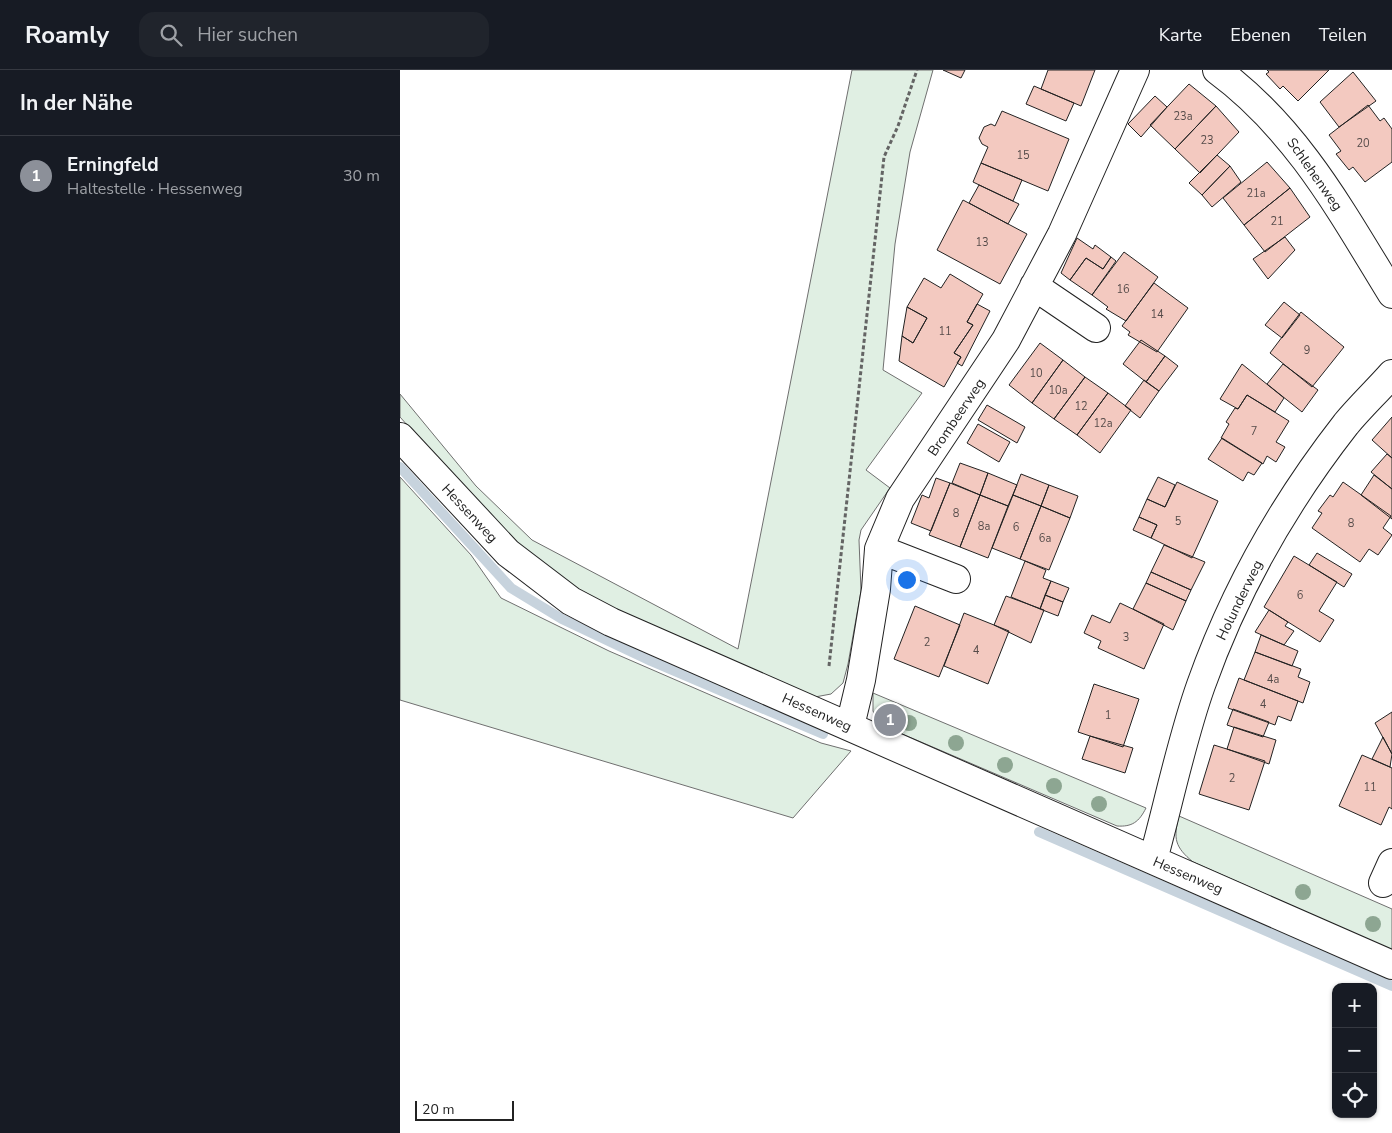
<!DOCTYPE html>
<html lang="de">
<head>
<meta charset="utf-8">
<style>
  body { margin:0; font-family:"Nunito Sans",sans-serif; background:#20242c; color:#f1f3f6 }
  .controls { position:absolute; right:15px; bottom:15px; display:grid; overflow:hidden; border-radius:10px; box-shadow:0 1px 4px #0004 }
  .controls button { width:45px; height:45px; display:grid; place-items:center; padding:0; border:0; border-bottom:1px solid #363941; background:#171b24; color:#f1f3f6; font:25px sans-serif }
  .scale { position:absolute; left:15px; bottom:12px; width:99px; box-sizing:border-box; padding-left:5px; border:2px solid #222; border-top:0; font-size:14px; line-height:18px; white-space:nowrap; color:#222; -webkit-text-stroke:4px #fff; paint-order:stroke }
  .you { position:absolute; left:506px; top:509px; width:18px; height:18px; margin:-12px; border:4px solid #fff; border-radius:50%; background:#1a73e8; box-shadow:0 0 0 8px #1a73e833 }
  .badge { display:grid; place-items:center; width:32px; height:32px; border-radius:50%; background:#8c9099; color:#fff; font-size:16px; font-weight:700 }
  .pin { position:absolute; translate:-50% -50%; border:2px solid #fff; box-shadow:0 1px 5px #0006 }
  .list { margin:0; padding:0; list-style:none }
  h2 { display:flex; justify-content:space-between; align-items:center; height:65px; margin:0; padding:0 20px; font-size:21px }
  h2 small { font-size:16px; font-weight:400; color:#9ea1a6 }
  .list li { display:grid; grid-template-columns:32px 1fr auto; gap:15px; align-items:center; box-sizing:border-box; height:80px; padding:0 20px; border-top:1px solid #363941 }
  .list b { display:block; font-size:19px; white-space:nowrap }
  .list p { margin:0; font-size:16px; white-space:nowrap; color:#9ea1a6 }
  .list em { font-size:16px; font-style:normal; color:#9ea1a6 }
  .icon { flex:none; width:28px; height:28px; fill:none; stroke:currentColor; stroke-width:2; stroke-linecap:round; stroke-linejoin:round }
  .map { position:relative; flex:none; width:992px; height:1063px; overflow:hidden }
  header { display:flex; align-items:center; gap:30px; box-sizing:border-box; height:70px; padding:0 25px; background:#171b24; border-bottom:1px solid #363941 }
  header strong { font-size:24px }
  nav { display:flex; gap:28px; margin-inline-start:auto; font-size:18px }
  .search { width:350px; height:45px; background:#20242c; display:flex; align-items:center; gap:12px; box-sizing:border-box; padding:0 18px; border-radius:15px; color:#9ea1a6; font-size:19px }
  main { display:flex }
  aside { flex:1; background:#171b24 }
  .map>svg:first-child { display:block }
  .green { fill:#e0efe3; stroke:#6f6f6f }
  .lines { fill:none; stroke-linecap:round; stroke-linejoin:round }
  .stream { stroke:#c7d3dd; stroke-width:10 }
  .building { fill:#f3c9c0; stroke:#222 }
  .street-casing { stroke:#222; stroke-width:30 }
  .path { stroke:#646464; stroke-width:3; stroke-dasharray:4 2.5; stroke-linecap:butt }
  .street { stroke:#fff; stroke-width:28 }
  .tree { fill:#8da692 }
  .labels { text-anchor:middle; stroke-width:4; stroke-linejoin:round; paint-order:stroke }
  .number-label { font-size:11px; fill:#564c4a }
  .street-label { font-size:14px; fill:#222; stroke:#fff }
</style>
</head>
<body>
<header>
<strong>Roamly</strong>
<div class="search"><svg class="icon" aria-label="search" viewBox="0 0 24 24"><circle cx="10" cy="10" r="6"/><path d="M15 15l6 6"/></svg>Hier suchen</div>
<nav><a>Karte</a><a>Ebenen</a><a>Teilen</a></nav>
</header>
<main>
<aside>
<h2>In der Nähe<small></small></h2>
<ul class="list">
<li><span class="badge">1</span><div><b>Erningfeld</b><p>Haltestelle · Hessenweg</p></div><em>30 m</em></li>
</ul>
</aside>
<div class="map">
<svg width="992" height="1063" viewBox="0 0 992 1063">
  <rect width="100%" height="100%" fill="#fff"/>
  <path class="green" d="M452,0H533L510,82L495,174L483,300L522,323L466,400L490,418L461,460L459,470L461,521L448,594L443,613L431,624L415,627L209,537L174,519L109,469L0,347V324L76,416L132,470L338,579Z
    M0,407L71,485L101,528L209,581L421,673L451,681L393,748L0,630Z
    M473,623L746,738C739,752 732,757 717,756L479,654L473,641Z
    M779,746L992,839V880L793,792C775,777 773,769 779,746Z"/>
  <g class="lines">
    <path class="stream" d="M0,397L111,518L162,549L251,591L423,664
      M639,762L992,916"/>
  </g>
  <path class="building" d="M543,0H565L561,8Z
    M648,0H695L681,36L641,19Z
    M867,0H929L898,31L883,16L880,19L866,4L869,2Z
    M953,2L976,31L939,57L920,32Z
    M789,14L816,36L775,79L750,55Z
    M634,16L674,33L666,51L626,34Z
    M755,26L767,37L741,67L728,54Z
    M968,35L980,51L984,48L992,59V92L965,112L953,97L949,100L936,84L941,81L929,65Z
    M816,36L839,62L800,103L775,79Z
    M602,41L669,69L648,121L581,93L588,77L582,74L579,68L584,57L591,54L595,56Z
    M817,85L830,96L802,125L789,113Z
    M867,92L890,118L844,155L823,128Z
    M581,93L622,110L613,131L573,112Z
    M830,96L841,112L812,137L802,125Z
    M579,115L619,134L608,154L569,133Z
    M890,118L910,147L865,182L844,155Z
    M563,130L627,164L600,214L537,180Z
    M885,167L895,180L868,209L853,189Z
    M677,168L693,179L695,175L711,187L703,199L686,188L670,210L661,203Z
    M724,182L758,207L726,251L706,239L708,237L692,225Z
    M711,187L716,191L692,225L670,210L686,188L703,199Z
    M550,204L583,224L567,252L573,255L554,283L561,287L544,317L499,291L502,266L513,273L527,248L507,237L524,208L541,218Z
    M754,213L788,238L757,282L728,265L730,262L722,256Z
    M884,232L900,245L882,268L865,255Z
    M577,234L590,241L562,296L557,293L561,287L554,283L573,255L567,252Z
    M507,237L527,248L513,273L502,266Z
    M901,242L944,277L912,317L870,283Z
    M741,270L765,286L746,312L723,294Z
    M640,273L663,290L632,333L609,315Z
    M765,286L778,296L759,321L746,312Z
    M663,290L685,307L654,349L632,333Z
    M842,294L884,328L875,342L847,325L838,339L820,329Z
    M883,294L918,320L902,342L867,314Z
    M685,307L708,323L677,365L654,349Z
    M744,310L759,321L740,348L725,336Z
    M708,323L731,340L700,383L677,365Z
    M847,325L889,351L876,372L885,377L876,392L867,386L863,394L821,368L829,354L826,352L835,338L838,339Z
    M587,335L625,357L617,373L578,350Z
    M992,347V388L972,370Z
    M578,354L610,372L599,392L567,373Z
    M822,368L862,393L854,405L848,402L843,411L808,389Z
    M987,384L992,388V419L971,402Z
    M560,393L588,403L580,425L552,413Z
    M588,403L617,415L608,436L580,425Z
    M621,404L649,415L641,436L613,425Z
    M974,405L992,419V449L961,425Z
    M758,407L775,415L765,437L747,429Z
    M536,408L550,413L531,461L511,453L522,425L529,428Z
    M777,412L818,431L792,488L751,468L757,455L739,447L747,429L765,437Z
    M943,412L991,446L983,458L992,465L978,485L969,479L960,492L912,458L922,443L918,441L930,425L933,427Z
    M550,413L580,425L560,477L529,465Z
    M649,415L678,426L670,448L641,436Z
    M580,425L608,436L588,488L560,477Z
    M613,425L641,436L620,489L592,478Z
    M641,436L670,448L649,500L620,489Z
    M739,447L757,455L751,468L733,460Z
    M764,475L805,492L791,520L751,502Z
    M917,483L952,504L944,517L909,495Z
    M894,486L937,512L919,541L934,550L920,572L864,537Z
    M625,491L646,500L643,508L651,511L640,539L611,527Z
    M751,502L791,520L786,531L746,513Z
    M651,511L669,518L663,532L645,525Z
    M746,513L786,531L773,560L733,539Z
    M645,525L663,532L658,546L640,539Z
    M606,526L644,540L631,573L594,555Z
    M720,533L764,554L744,599L698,578L701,571L684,563L692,545L710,553Z
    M515,536L560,555L539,607L494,589Z
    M869,540L888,552L885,556L894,561L884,575L855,562Z
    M564,543L609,561L588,614L544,596Z
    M861,565L898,581L892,596L855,582Z
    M855,582L901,599L898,607L910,612L903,633L844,610Z
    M839,608L898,631L891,651L878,646L875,655L828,638Z
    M694,614L739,629L723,677L678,662Z
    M833,639L869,652L863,667L827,655Z
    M992,642V684L975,653Z
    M834,657L876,670L869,694L827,679Z
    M690,666L733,678L725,703L682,689Z
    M983,667L992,684L990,697L972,689Z
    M814,675L865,691L849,740L799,724Z
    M962,685L992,698V739L989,737L981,755L939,736Z"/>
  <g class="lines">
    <g class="street-casing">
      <path id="street" d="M817,0C897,59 941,141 992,224
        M634,216L696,258
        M0,367L108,483L171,531L211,552L992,895
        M479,479L556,509
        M450,656L461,610L476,519L479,479L500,429L606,270L662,164L735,0
        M753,790C769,732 781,671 801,615C834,522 885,432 946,354C960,337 977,321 992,304
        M983,813L992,793"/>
    </g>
    <path class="path" d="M429,596L484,87L498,56L517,0"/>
    <use href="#street" class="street"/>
  </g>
  <g class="tree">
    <circle cx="509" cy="653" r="8"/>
    <circle cx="556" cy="673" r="8"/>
    <circle cx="605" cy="695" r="8"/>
    <circle cx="654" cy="716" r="8"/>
    <circle cx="699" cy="734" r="8"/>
    <circle cx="903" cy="822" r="8"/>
    <circle cx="973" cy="854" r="8"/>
  </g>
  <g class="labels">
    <g class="number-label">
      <text x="783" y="50">23a</text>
      <text x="807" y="74">23</text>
      <text x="963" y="77">20</text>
      <text x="623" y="89">15</text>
      <text x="856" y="127">21a</text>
      <text x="877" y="155">21</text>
      <text x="582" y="176">13</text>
      <text x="723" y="223">16</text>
      <text x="757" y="248">14</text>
      <text x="545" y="265">11</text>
      <text x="907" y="284">9</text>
      <text x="636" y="307">10</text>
      <text x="658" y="324">10a</text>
      <text x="681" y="340">12</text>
      <text x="703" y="357">12a</text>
      <text x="854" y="365">7</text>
      <text x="556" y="447">8</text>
      <text x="778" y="455">5</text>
      <text x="951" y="457">8</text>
      <text x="584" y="460">8a</text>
      <text x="616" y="461">6</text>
      <text x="645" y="472">6a</text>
      <text x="900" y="529">6</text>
      <text x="726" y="571">3</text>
      <text x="527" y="576">2</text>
      <text x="576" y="584">4</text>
      <text x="873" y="613">4a</text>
      <text x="863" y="638">4</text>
      <text x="708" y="649">1</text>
      <text x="832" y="712">2</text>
      <text x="970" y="721">11</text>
    </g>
    <g class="street-label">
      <text transform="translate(915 104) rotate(55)" y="5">Schlehenweg</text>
      <text transform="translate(556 347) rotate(-56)" y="5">Brombeerweg</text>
      <text transform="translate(70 443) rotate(47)" y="5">Hessenweg</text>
      <text transform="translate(839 530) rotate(-64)" y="5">Holunderweg</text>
      <text transform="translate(417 642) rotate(24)" y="5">Hessenweg</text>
      <text transform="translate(788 805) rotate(23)" y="5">Hessenweg</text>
    </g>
  </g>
</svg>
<div class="controls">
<button>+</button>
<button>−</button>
<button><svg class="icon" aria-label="locate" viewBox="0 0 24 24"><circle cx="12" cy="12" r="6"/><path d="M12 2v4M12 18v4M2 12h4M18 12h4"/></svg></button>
</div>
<div class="scale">20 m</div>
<div class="you"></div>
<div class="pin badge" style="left:490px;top:650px">1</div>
</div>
</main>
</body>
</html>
